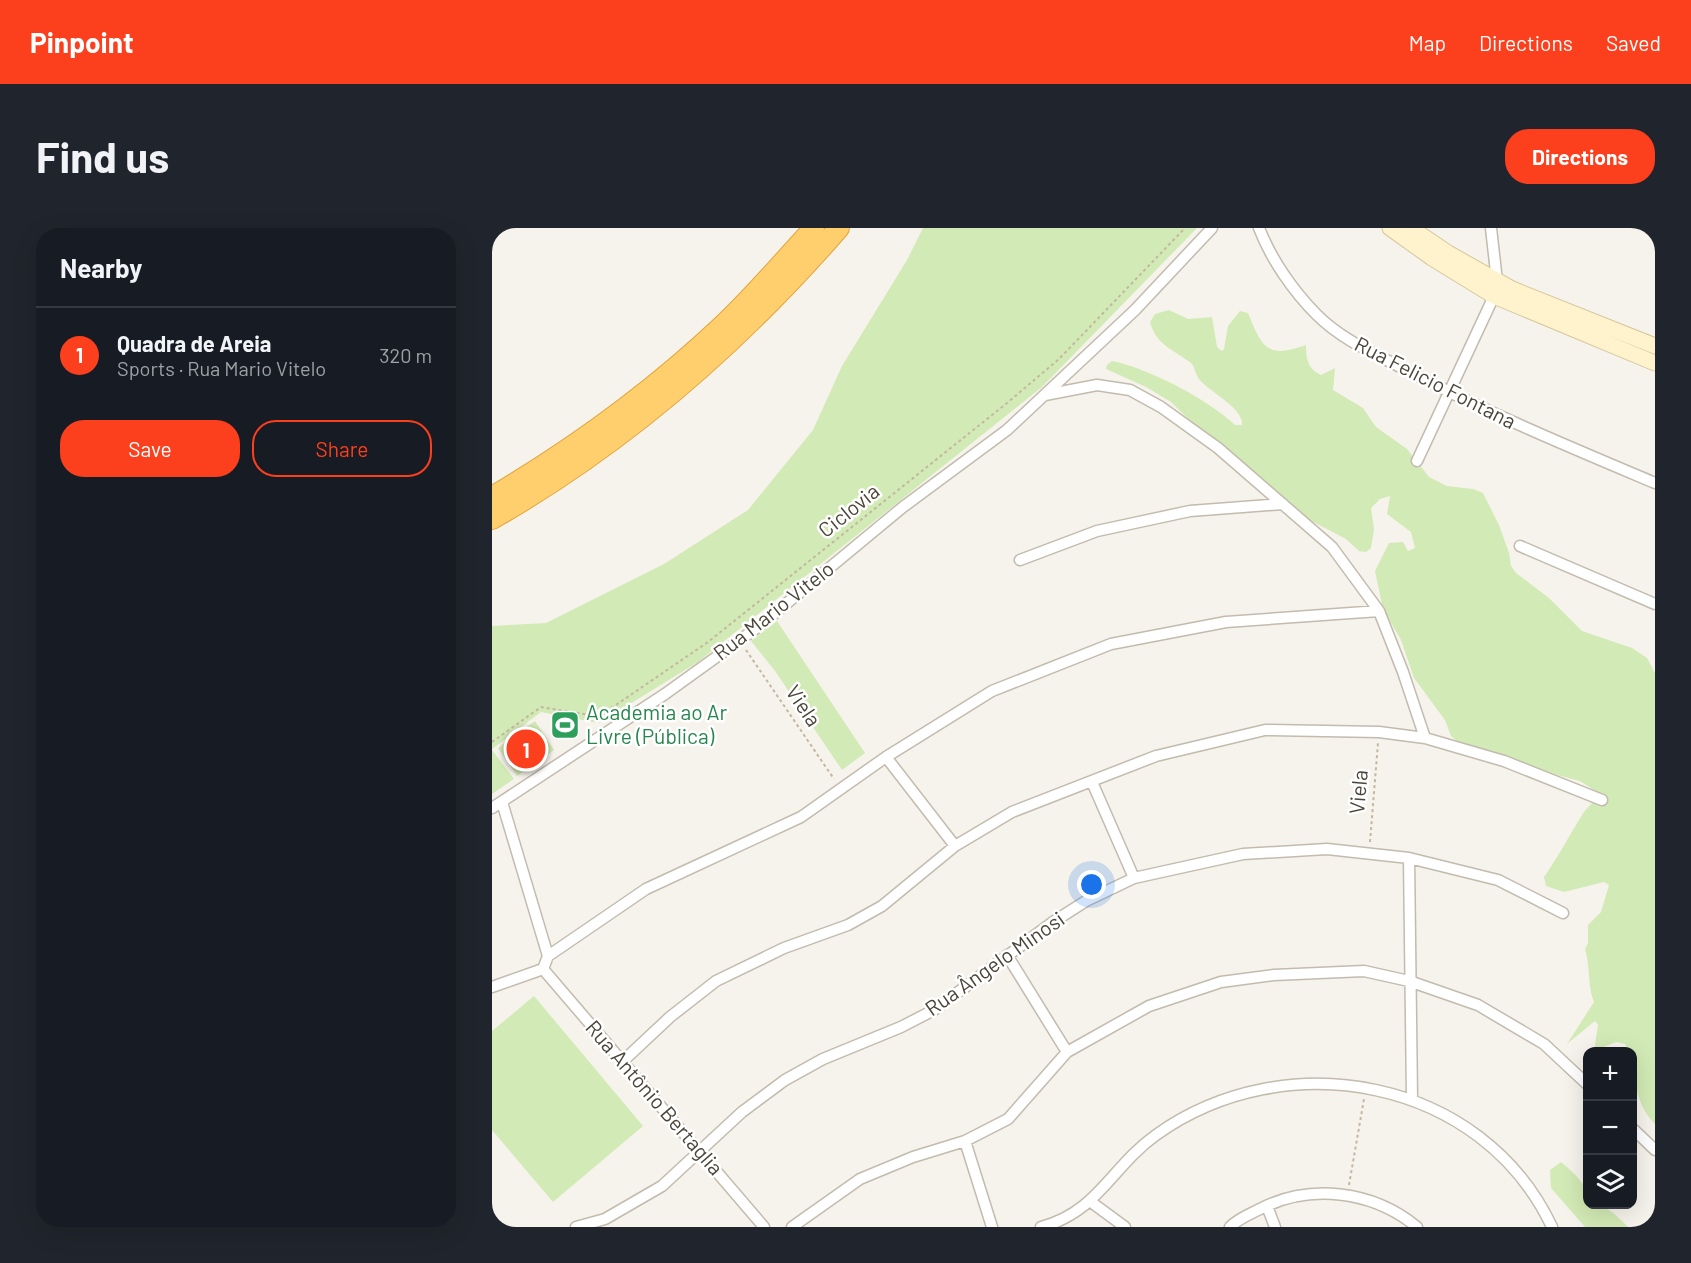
<!DOCTYPE html>
<html lang="en">
<head>
<meta charset="utf-8">
<style>
  body { margin:0; font-family:Barlow,sans-serif; background:#20242c; color:#f1f3f6 }
  .controls { position:absolute; right:18px; bottom:18px; display:grid; overflow:hidden; border-radius:12px; box-shadow:0 6px 24px #0002 }
  .controls button { width:54px; height:54px; display:grid; place-items:center; padding:0; border:0; border-bottom:2px solid #363941; background:#171b24; color:#f1f3f6; font:30px sans-serif }
  .you { position:absolute; left:600px; top:657px; width:21px; height:21px; margin:-15px; border:4px solid #fff; border-radius:50%; background:#1a73e8; box-shadow:0 0 0 9px #1a73e833 }
  .badge { display:grid; place-items:center; width:39px; height:39px; border-radius:50%; background:#fc3f1d; color:#fff; font-size:20px; font-weight:700 }
  .pin { position:absolute; translate:-50% -50%; border:3px solid #fff; box-shadow:0 2px 6px #0006 }
  .list { margin:0; padding:0; list-style:none }
  h2 { display:flex; justify-content:space-between; align-items:center; height:78px; margin:0; padding:0 24px; font-size:26px }
  h2 small { font-size:20px; font-weight:400; color:#9ea1a6 }
  .list li { display:grid; grid-template-columns:39px 1fr auto; gap:18px; align-items:center; box-sizing:border-box; height:96px; padding:0 24px; border-top:2px solid #363941 }
  .list b { display:block; font-size:22px; white-space:nowrap }
  .list p { margin:0; font-size:20px; white-space:nowrap; color:#9ea1a6 }
  .list em { font-size:20px; font-style:normal; color:#9ea1a6 }
  .actions { display:flex; gap:12px; padding:18px 24px }
  .actions a { flex:1; padding:14px 0; border:2px solid #fc3f1d; border-radius:24px; text-align:center; font-size:21px; color:#fc3f1d }
  .actions .main { background:#fc3f1d; color:#fff }
  .icon { flex:none; width:33px; height:33px; fill:none; stroke:currentColor; stroke-width:2; stroke-linecap:round; stroke-linejoin:round }
  .map { position:relative; flex:none; width:1163px; height:999px; overflow:hidden; border-radius:24px }
  header { display:flex; align-items:center; gap:36px; box-sizing:border-box; height:84px; padding:0 30px; background:#fc3f1d; color:#fff }
  header strong { font-size:28px }
  nav { display:flex; gap:33px; margin-inline-start:auto; font-size:21px }
  .intro { display:flex; align-items:center; justify-content:space-between; box-sizing:border-box; height:144px; padding:0 36px }
  h1 { margin:0; font-size:42px }
  .button { padding:15px 27px; border-radius:24px; background:#fc3f1d; color:#fff; font-size:21px; font-weight:700 }
  main { display:flex; gap:36px; padding:0 36px }
  aside { flex:1; background:#171b24; border-radius:24px; box-shadow:0 6px 24px #0002 }
  .map>svg:first-child { display:block }
  .green { fill:#d2eab5 }
  .lines { fill:none; stroke-linecap:round; stroke-linejoin:round }
  .street-casing { stroke:#c2bbae; stroke-width:13 }
  .secondary-casing { stroke:#d6c79b; stroke-width:17 }
  .highway-casing { stroke:#e0a43c; stroke-width:22 }
  .path { stroke:#c4b79f; stroke-width:2; stroke-dasharray:3 3; stroke-linecap:butt }
  .street { stroke:#fff; stroke-width:10 }
  .secondary { stroke:#fff3cd; stroke-width:15 }
  .highway { stroke:#ffcf6e; stroke-width:20 }
  .labels { text-anchor:middle; stroke-width:5; stroke-linejoin:round; paint-order:stroke }
  .street-label { font-size:21px; fill:#4b4439; stroke:#fff }
  .leisure-label { font-size:21px; fill:#27864d; stroke:#fff; text-anchor:start }
</style>
</head>
<body>
<header>
<strong>Pinpoint</strong>
<nav><a>Map</a><a>Directions</a><a>Saved</a></nav>
</header>
<div class="intro"><h1>Find us</h1><a class="button">Directions</a></div>
<main>
<aside>
<h2>Nearby<small></small></h2>
<ul class="list">
<li><span class="badge">1</span><div><b>Quadra de Areia</b><p>Sports · Rua Mario Vitelo</p></div><em>320 m</em></li>
</ul>
<div class="actions"><a class="main">Save</a><a>Share</a></div>
</aside>
<div class="map">
<svg width="1163" height="999" viewBox="0 0 1163 999">
  <rect width="100%" height="100%" fill="#f6f3ec"/>
  <path class="green" d="M431,0H705L550,159L206,434L107,495L49,484L0,521V398L54,395L172,336L256,282L321,202L350,138L415,32Z
    M677,82L696,91L720,89L725,119L730,123L732,121L736,98L748,83L756,85C770,120 775,131 814,117C814,131 816,141 829,147L843,140L841,162L871,180L884,199L915,221L937,249L955,258L981,261L991,265L1007,297L1017,325L1019,338L1024,345L1057,370L1090,403L1140,420L1155,430L1163,445V896C1144,877 1141,849 1140,824L1137,823L1133,816L1124,814L1102,823L1106,797L1103,793L1075,816L1102,774C1095,755 1099,742 1093,721L1096,715V697L1109,684L1117,657L1112,654L1072,664L1054,658L1052,649C1066,629 1077,608 1090,587C1095,578 1104,575 1105,564L1088,553L1065,547L1038,537L978,524L959,508L953,492L922,450L909,412L891,381L883,343L897,315L911,314L916,323L923,320L919,304L895,286L898,268L888,271L879,280L882,301L879,320L874,324L867,323L854,311L808,287L756,249L679,174L654,159L614,141L615,137L620,133C656,140 717,172 743,197H750C752,180 717,164 707,151C703,146 703,139 699,135C681,121 664,117 658,94L663,86Z
    M285,393L373,525L350,542L283,443L259,413Z
    M43,493L62,522L25,548L6,520Z
    M0,522L22,551L0,566Z
    M42,768L151,898L61,974L0,902V803Z
    M1069,934C1083,946 1096,956 1096,976C1114,976 1123,986 1136,999H1093L1059,960L1058,942Z"/>
  <g class="lines">
    <g class="street-casing">
      <path id="street" d="M767,0C779,31 801,63 825,87C851,113 886,127 918,144C998,186 1080,220 1163,255
        M1161,0L1163,1
        M553,167L605,157L638,162L669,179L726,220L840,319L887,383L911,444L933,510
        M925,233L1002,68L1005,53L999,0
        M1028,318L1163,376
        M528,332L605,303L698,283L791,276
        M394,529L463,618
        M600,554L642,650
        M10,574L56,728
        M0,580L173,466L266,399L411,279L515,202L643,82L720,0
        M917,630L920,871
        M515,727L575,824
        M51,741L272,999
        M0,759L51,741L56,728L154,661L309,589L394,529L500,463L619,416L734,394L887,383
        M130,834L178,789L224,753L292,720L356,697L390,678L463,618L520,584L664,528L773,502L887,504L933,510L1012,533L1110,572
        M1140,900L1163,922
        M473,913L500,999
        M599,974L633,999
        M775,978L783,999
        M0,997L3,999
        M84,999L113,991L170,958L250,884L293,852L331,831L409,799L442,782L561,694L594,673L642,650L751,626L835,621L917,630L1006,652L1071,685
        M300,999L368,951L421,929L473,913L516,891L575,824L657,778L729,754L782,747L872,743L917,753L986,777L1052,816L1096,857
        M549,999C605,985 620,938 664,907C794,814 990,850 1060,999
        M738,999C746,991 756,987 766,982C817,955 880,962 925,999"/>
    </g>
    <g class="secondary-casing">
      <path id="secondary" d="M898,0L940,30L1002,68L1163,135
        M919,0L956,25L1020,61L1163,118"/>
    </g>
    <g class="highway-casing">
      <path id="highway" d="M0,269C83,220 161,163 231,97C263,67 292,32 322,0
        M0,291C133,215 247,115 347,0"/>
    </g>
    <path class="path" d="M254,422L342,551
      M0,514L49,479L98,487L121,479L216,414L515,175L567,131L693,0
      M878,614L886,515
      M857,957L872,871"/>
    <use href="#street" class="street"/>
    <use href="#secondary" class="secondary"/>
    <use href="#highway" class="highway"/>
  </g>
  <defs>
    <g id="stadium-square" transform="scale(1.5)"><rect x="-9" y="-9" width="18" height="18" rx="4" fill="#2e9e5b" stroke="#fff"/><path d="M0-5a6.5 5 0 1 0 0 10a6.5 5 0 1 0 0-10ZM-3.5-1.8h7v3.6h-7Z" fill="#fff"/></g>
  </defs>
  <g fill-rule="evenodd">
    <use href="#stadium-square" x="73" y="497"/>
  </g>
  <g class="labels">
    <g class="street-label">
      <text transform="translate(943 155) rotate(27)" y="7">Rua Felicio Fontana</text>
      <text transform="translate(357 283) rotate(-39)" y="7">Ciclovia</text>
      <text transform="translate(282 383) rotate(-38)" y="7">Rua Mario Vitelo</text>
      <text transform="translate(311 478) rotate(56)" y="7">Viela</text>
      <text transform="translate(867 564) rotate(-85)" y="7">Viela</text>
      <text transform="translate(503 736) rotate(-35)" y="7">Rua Ângelo Minosi</text>
      <text transform="translate(162 870) rotate(49)" y="7">Rua Antônio Bertaglia</text>
    </g>
    <g class="leisure-label">
      <text x="94" y="492">Academia ao Ar<tspan x="94" dy="24">Livre (Pública)</tspan></text>
    </g>
  </g>
</svg>
<div class="controls">
<button>+</button>
<button>−</button>
<button><svg class="icon" aria-label="layers" viewBox="0 0 24 24"><path d="M12 4l9 5-9 5-9-5zM3 14l9 5 9-5"/></svg></button>
</div>
<div class="you"></div>
<div class="pin badge" style="left:34px;top:521px">1</div>
</div>
</main>
</body>
</html>
